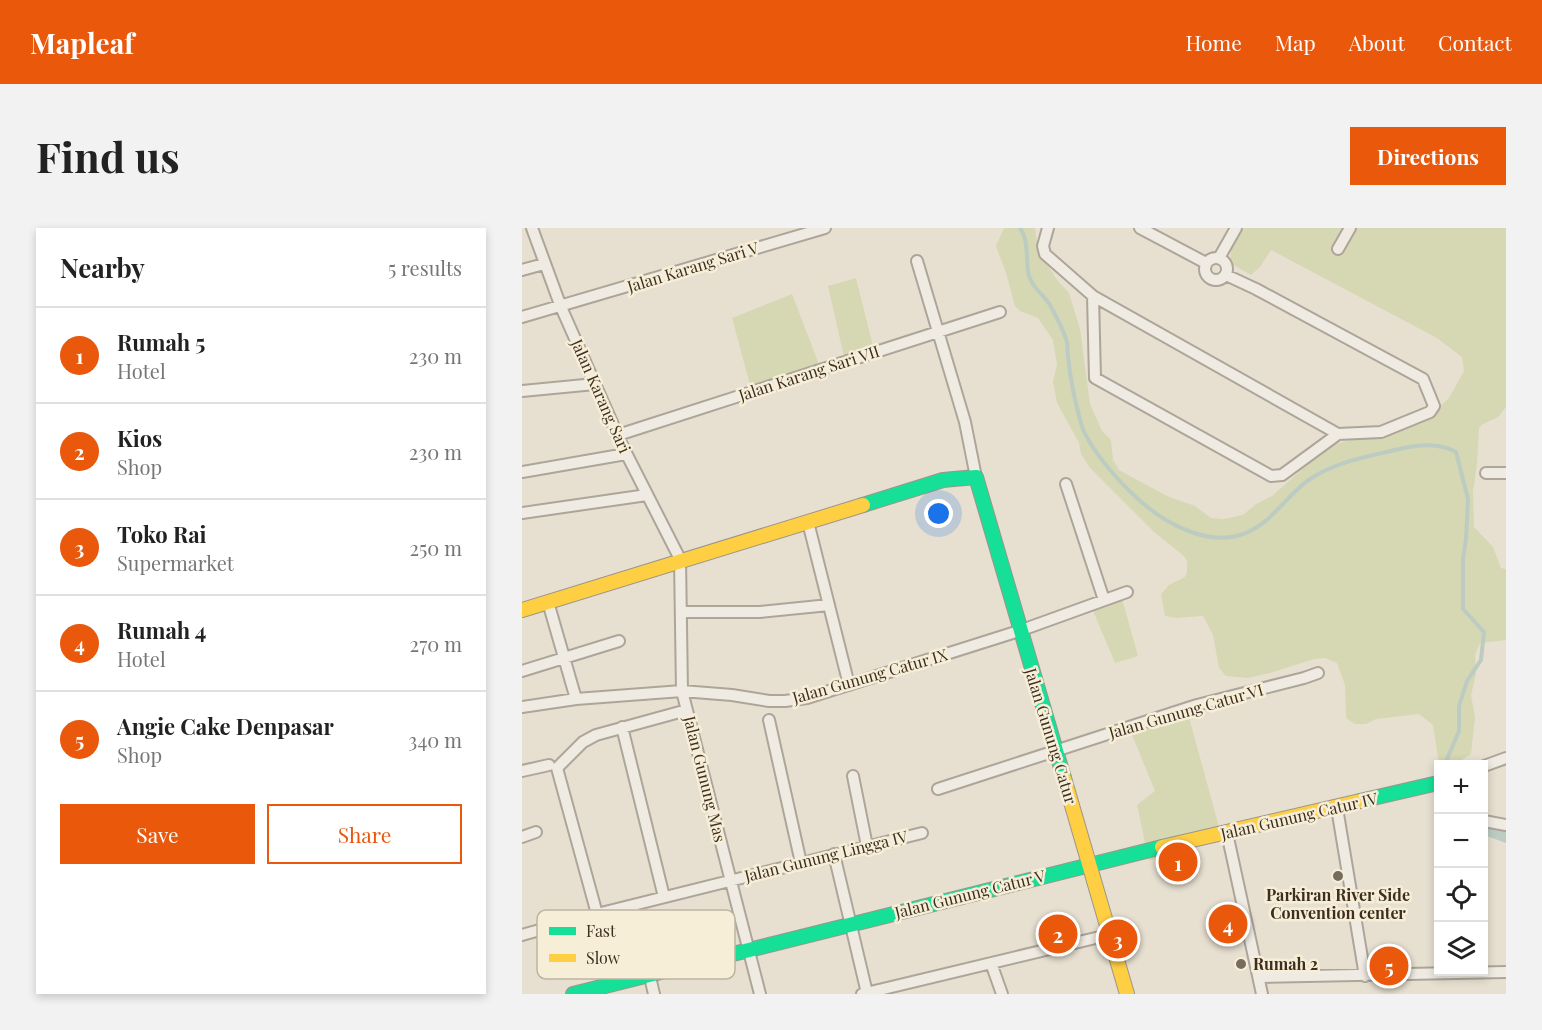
<!DOCTYPE html>
<html lang="en">
<head>
<meta charset="utf-8">
<style>
  body { margin:0; font-family:"Playfair Display",serif; background:#f2f2f2; color:#222 }
  .controls { position:absolute; right:18px; bottom:18px; display:grid; overflow:hidden; border-radius:0px; box-shadow:0 3px 9px #0003 }
  .controls button { width:54px; height:54px; display:grid; place-items:center; padding:0; border:0; border-bottom:2px solid #e0e0e0; background:#fff; color:#222; font:30px sans-serif }
  .you { position:absolute; left:417px; top:286px; width:21px; height:21px; margin:-15px; border:4px solid #fff; border-radius:50%; background:#1a73e8; box-shadow:0 0 0 9px #1a73e833 }
  .badge { display:grid; place-items:center; width:39px; height:39px; border-radius:50%; background:#ea580c; color:#fff; font-size:20px; font-weight:700 }
  .pin { position:absolute; translate:-50% -50%; border:3px solid #fff; box-shadow:0 2px 6px #0006 }
  .list { margin:0; padding:0; list-style:none }
  h2 { display:flex; justify-content:space-between; align-items:center; height:78px; margin:0; padding:0 24px; font-size:26px }
  h2 small { font-size:20px; font-weight:400; color:#767676 }
  .list li { display:grid; grid-template-columns:39px 1fr auto; gap:18px; align-items:center; box-sizing:border-box; height:96px; padding:0 24px; border-top:2px solid #e0e0e0 }
  .list b { display:block; font-size:22px; white-space:nowrap }
  .list p { margin:0; font-size:20px; white-space:nowrap; color:#767676 }
  .list em { font-size:20px; font-style:normal; color:#767676 }
  .actions { display:flex; gap:12px; padding:18px 24px }
  .actions a { flex:1; padding:14px 0; border:2px solid #ea580c; border-radius:0px; text-align:center; font-size:21px; color:#ea580c }
  .actions .main { background:#ea580c; color:#fff }
  .icon { flex:none; width:33px; height:33px; fill:none; stroke:currentColor; stroke-width:2; stroke-linecap:round; stroke-linejoin:round }
  .map { position:relative; flex:none; width:984px; height:766px; overflow:hidden; border-radius:0px }
  header { display:flex; align-items:center; gap:36px; box-sizing:border-box; height:84px; padding:0 30px; background:#ea580c; color:#fff }
  header strong { font-size:28px }
  nav { display:flex; gap:33px; margin-inline-start:auto; font-size:21px }
  .intro { display:flex; align-items:center; justify-content:space-between; box-sizing:border-box; height:144px; padding:0 36px }
  h1 { margin:0; font-size:42px }
  .button { padding:15px 27px; border-radius:0px; background:#ea580c; color:#fff; font-size:21px; font-weight:700 }
  main { display:flex; gap:36px; padding:0 36px }
  aside { flex:1; background:#fff; border-radius:0px; box-shadow:0 3px 9px #0003 }
  .map>svg:first-child { display:block }
  .green { fill:#d6d7b3 }
  .water { fill:#bcccc2 }
  .lines { fill:none; stroke-linecap:round; stroke-linejoin:round }
  .stream { stroke:#bcccc2; stroke-width:4 }
  .street-casing { stroke:#ada599; stroke-width:14 }
  .fast-casing { stroke:#9c958a; stroke-width:16 }
  .slow-casing { stroke:#9c958a; stroke-width:16 }
  .street { stroke:#efebe3; stroke-width:10 }
  .fast { stroke:#16e098; stroke-width:14 }
  .slow { stroke:#ffcf43; stroke-width:14 }
  .poi-dot { fill:#786c5e; stroke:#f7eed8; stroke-width:2 }
  .labels { text-anchor:middle; stroke-width:5; stroke-linejoin:round; paint-order:stroke }
  .street-label { font-size:16px; fill:#3d2e20; stroke:#f7eed8 }
  .poi-label { font-size:16px; font-weight:bold; fill:#3d2e20; stroke:#f7eed8 }
  .key { fill:#f7eed8; stroke:#bfb4a1; stroke-width:1.5 }
  .key-label { font-size:16px; fill:#3d2e20 }
</style>
</head>
<body>
<header>
<strong>Mapleaf</strong>
<nav><a>Home</a><a>Map</a><a>About</a><a>Contact</a></nav>
</header>
<div class="intro"><h1>Find us</h1><a class="button">Directions</a></div>
<main>
<aside>
<h2>Nearby<small>5 results</small></h2>
<ul class="list">
<li><span class="badge">1</span><div><b>Rumah 5</b><p>Hotel</p></div><em>230 m</em></li>
<li><span class="badge">2</span><div><b>Kios</b><p>Shop</p></div><em>230 m</em></li>
<li><span class="badge">3</span><div><b>Toko Rai</b><p>Supermarket</p></div><em>250 m</em></li>
<li><span class="badge">4</span><div><b>Rumah 4</b><p>Hotel</p></div><em>270 m</em></li>
<li><span class="badge">5</span><div><b>Angie Cake Denpasar</b><p>Shop</p></div><em>340 m</em></li>
</ul>
<div class="actions"><a class="main">Save</a><a>Share</a></div>
</aside>
<div class="map">
<svg width="984" height="766" viewBox="0 0 984 766">
  <rect width="100%" height="100%" fill="#e7e0d1"/>
  <path class="green" d="M482,0H513L516,22L535,52L547,65L558,101L568,176L580,203L589,212L591,232L597,242L645,268L673,278L689,290L701,291L721,287L734,276L750,268L785,237L814,216L839,209H857L905,191L927,170L942,143L940,129L915,110L749,22L738,39L729,47L708,35L709,22L722,0H984V179L976,189L961,196L957,200L955,235L951,264L952,299L971,319L979,340L984,341V412L958,415L953,427L954,446L949,467L953,489L949,526L940,532L917,536L911,497L897,486L854,491L844,496H833L824,490L823,457L815,435L803,430L792,431L748,445L726,450L704,448L697,440L691,407L681,388L654,390L643,388L639,366L647,357L663,349L665,344V333L662,328L632,304L568,240L559,226L557,215L535,175L531,153L535,137L531,112L516,90L498,83L493,78L484,45L474,18Z
    M334,50L353,126L323,133L306,58Z
    M270,66L298,139L231,168L210,90Z
    M600,371L616,428L593,435L569,378Z
    M665,482L700,610L627,633L615,577L633,563L608,502Z"/>
  <path class="water" d="M962,595L984,601V615L962,607Z"/>
  <g class="lines">
    <path class="stream" d="M498,0C508,14 503,33 507,48C511,61 522,67 528,77C534,88 542,103 545,114C546,119 545,123 546,128C548,149 553,174 559,195C565,218 597,254 615,270C644,297 692,323 730,302C753,290 767,265 788,251C814,234 843,229 873,222C892,217 917,214 934,224L946,271L944,311L941,331V381L962,404L959,432L945,453L937,478V503L923,536"/>
    <g class="street-casing">
      <path id="street" d="M10,0L39,79L100,217L158,331L160,463L238,766
        M526,0L521,18L523,26L571,68L816,206L859,204L908,184L912,178L901,151L734,61L704,47
        M618,0L684,35
        M816,21L828,0
        M683 41a11 11 0 1 1 22 0a11 11 0 1 1-22 0Z
        M697,30L714,0
        M395,33L443,194L454,249
        M0,42L22,36
        M571,68L573,150L749,248L760,247L816,206
        M0,89L303,0
        M0,163L73,156
        M96,207L478,84
        M0,244L104,226
        M964,245H984
        M544,256L582,372
        M0,285L125,267
        M286,294L327,457
        M26,374L54,471
        M160,384H238L307,377
        M0,443L97,413
        M0,479L54,471L160,463L210,467L247,473H263L285,470L497,403L605,364
        M247,492L279,635
        M100,499L142,669
        M962,538L984,530
        M0,543L27,537
        M331,548L345,618
        M416,561L675,477L782,450L796,445
        M815,580L843,748
        M962,593L984,597
        M705,605L740,766
        M0,609L14,604
        M312,626L345,765
        M111,677L132,766
        M75,686L35,540L61,514L74,507L165,482
        M0,707L75,686L400,605
        M469,735L480,766
        M737,749L984,744
        M340,766L586,707"/>
    </g>
    <g class="fast-casing">
      <path id="fast" d="M341,277L421,252L454,249L542,550
        M838,573L916,555
        M51,766L640,619"/>
    </g>
    <g class="slow-casing">
      <path id="slow" d="M0,382L341,277
        M542,550L605,766
        M640,619L838,573"/>
    </g>
    <use href="#street" class="street"/>
    <use href="#fast" class="fast"/>
    <use href="#slow" class="slow"/>
  </g>
  <g class="poi-dot">
    <circle cx="816" cy="648" r="6"/>
    <circle cx="719" cy="736" r="6"/>
  </g>
  <g class="labels">
    <g class="street-label">
      <text transform="translate(171 39) rotate(-17)" y="6">Jalan Karang Sari V</text>
      <text transform="translate(287 145) rotate(-18)" y="6">Jalan Karang Sari VII</text>
      <text transform="translate(79 168) rotate(66)" y="6">Jalan Karang Sari</text>
      <text transform="translate(348 448) rotate(-16)" y="6">Jalan Gunung Catur IX</text>
      <text transform="translate(664 483) rotate(-16)" y="6">Jalan Gunung Catur VI</text>
      <text transform="translate(529 508) rotate(73)" y="6">Jalan Gunung Catur</text>
      <text transform="translate(183 551) rotate(76)" y="6">Jalan Gunung Mas</text>
      <text transform="translate(777 588) rotate(-13)" y="6">Jalan Gunung Catur IV</text>
      <text transform="translate(304 628) rotate(-14)" y="6">Jalan Gunung Lingga IV</text>
      <text transform="translate(448 666) rotate(-14)" y="6">Jalan Gunung Catur V</text>
    </g>
    <g class="poi-label">
      <text x="816" y="673">Parkiran River Side<tspan x="816" dy="18">Convention center</tspan></text>
      <text x="731" y="742" text-anchor="start">Rumah 2</text>
    </g>
  </g>
  <rect x="15" y="682" width="198" height="69" rx="9" class="key"/>
  <rect x="27" y="699" width="27" height="8" fill="#16e098"/>
  <rect x="27" y="726" width="27" height="8" fill="#ffcf43"/>
  <g class="key-label">
    <text x="64" y="709">Fast</text>
    <text x="64" y="736">Slow</text>
  </g>
</svg>
<div class="controls">
<button>+</button>
<button>−</button>
<button><svg class="icon" aria-label="locate" viewBox="0 0 24 24"><circle cx="12" cy="12" r="6"/><path d="M12 2v4M12 18v4M2 12h4M18 12h4"/></svg></button>
<button><svg class="icon" aria-label="layers" viewBox="0 0 24 24"><path d="M12 4l9 5-9 5-9-5zM3 14l9 5 9-5"/></svg></button>
</div>
<div class="you"></div>
<div class="pin badge" style="left:656px;top:634px">1</div>
<div class="pin badge" style="left:536px;top:706px">2</div>
<div class="pin badge" style="left:596px;top:711px">3</div>
<div class="pin badge" style="left:706px;top:696px">4</div>
<div class="pin badge" style="left:867px;top:738px">5</div>
</div>
</main>
</body>
</html>
